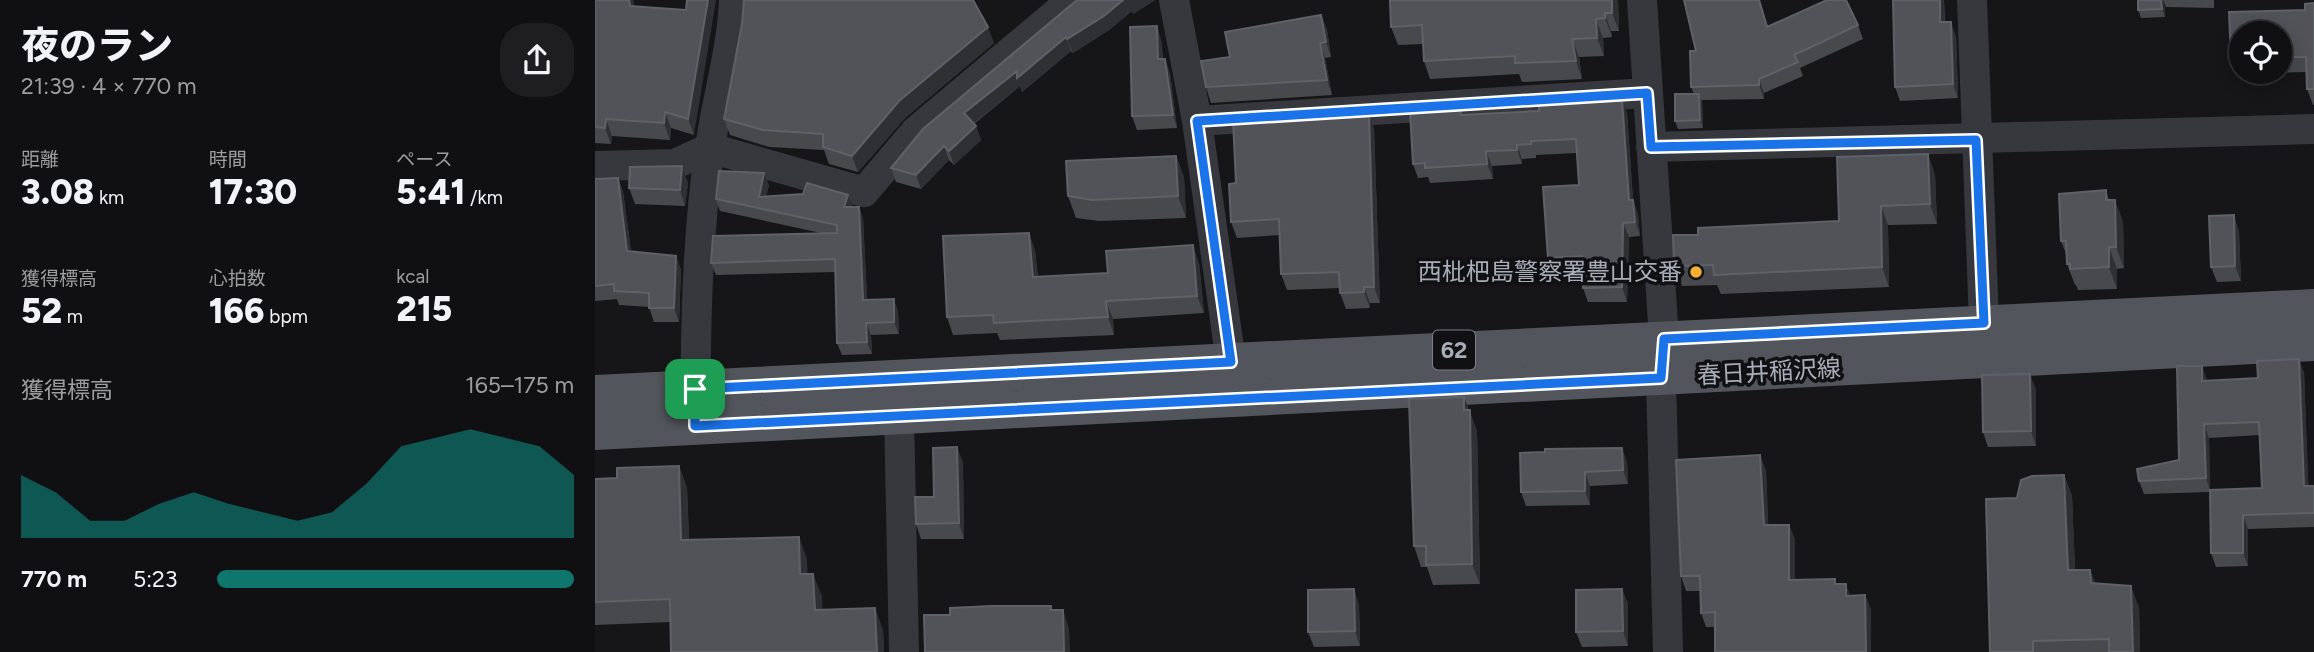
<!DOCTYPE html>
<html lang="ja">
<meta charset="utf-8">
<style>
:root{--surface:#101012;--page:#1e1e20;--text:#f1f3f6;--muted:#9c9d9f;--line:#303032;--accent:#0f766e}
body{margin:0;font-family:Figtree,"Noto Sans JP",sans-serif;background:var(--page);color:var(--text);height:100vh;display:flex;flex-direction:column;font-size:26px;white-space:nowrap}
*{box-sizing:border-box;margin:0}
p{font-size:23px;color:var(--muted)}
.icon{flex:none;width:38px;height:38px;fill:none;stroke:currentColor;stroke-width:2;stroke-linecap:round;stroke-linejoin:round}
.map{position:relative;flex:1;overflow:hidden}
.details{display:flex;flex-direction:column;background:var(--surface);width:595px}
.details>*{flex:none}
.tools{position:absolute;left:1634px;top:21px;display:grid;gap:14px}
.tools a{display:grid;place-items:center;width:63px;height:63px;border-radius:50%;background:var(--surface);box-shadow:0 4px 18px #0003,0 0 0 2px var(--line);font-size:35px}
.pin{position:absolute;display:grid;place-items:center;width:60px;height:60px;color:#fff;margin:-30px;border-radius:14px;box-shadow:0 4px 10px #0006}
.round{display:grid;place-items:center;flex:none;width:74px;height:74px;border-radius:28px;background:var(--page)}
.head{display:flex;align-items:center;justify-content:space-between;height:119px;padding:0 21px}
h1{font-size:38px;font-weight:800;line-height:52px}
.metrics{display:grid;grid-template-columns:repeat(3,1fr);gap:10px;height:119px;padding:7px 21px}
.metrics div{display:grid;align-content:center}
.metrics b{font-size:35px;font-weight:800}
.metrics small{font-size:19px;font-weight:400}
.metrics p{font-size:19px}
.chart{height:196px;padding:14px 21px}
.chart p{display:flex;justify-content:space-between}
.chart svg{width:100%;height:126px;margin-top:7px;fill:var(--accent);opacity:.7}
ul{padding:0 21px;list-style:none;font-size:23px}
li{display:grid;grid-template-columns:112px 84px 1fr;align-items:center;height:52px}
li i{height:18px;border-radius:9px;background:var(--accent)}
main{display:flex;flex:1;min-height:0}
.map>svg:first-child{display:block}
.lines{fill:none;stroke-linecap:round;stroke-linejoin:round}
.street{stroke:#37383d;stroke-width:30}
.primary{stroke:#53555c;stroke-width:38}
.wall{fill:#47494d;fill-rule:evenodd}
.shaded-wall{fill:#2f3033}
.building{fill:#525359;stroke:#5f6168;stroke-width:2}
.route-casing{stroke:#fff;stroke-width:14}
.route{stroke:#1a73e8;stroke-width:9}
.poi-dot{fill:#f2b134;stroke:#111113;stroke-width:2.5}
.labels{text-anchor:middle;stroke-width:7;stroke-linejoin:round;paint-order:stroke}
.shield{fill:#111113;stroke:#7b7e86;stroke-width:2}
.shield-label{font-size:23px;font-weight:bold;fill:#a8adb8}
.poi-label{font-size:24px;fill:#a8adb8;stroke:#111113;text-anchor:end}
.street-label{font-size:24px;fill:#a8adb8;stroke:#111113}
</style>
<main>
<section class="details">
<div class="head"><div><h1>夜のラン</h1><p>21:39 · 4 × 770 m</p></div><a class="round"><svg class="icon" aria-label="share" viewBox="0 0 24 24"><path d="M12 15V3M7 8l5-5 5 5M5 13v7h14v-7"/></svg></a></div>
<div class="metrics">
<div><p>距離</p><b>3.08<small> km</small></b></div>
<div><p>時間</p><b>17:30</b></div>
<div><p>ペース</p><b>5:41<small> /km</small></b></div>
</div>
<div class="metrics">
<div><p>獲得標高</p><b>52<small> m</small></b></div>
<div><p>心拍数</p><b>166<small> bpm</small></b></div>
<div><p>kcal</p><b>215</b></div>
</div>
<div class="chart"><p><span>獲得標高</span>165–175 m</p>
<svg viewBox="0 0 160 44" preserveAspectRatio="none"><path d="M0 44V22L10 28L20 38L30 38L40 32L50 28L60 32L70 35L80 38L90 35L100 25L110 12L120 9L130 6L140 9L150 12L160 22V44z"/></svg>
</div>
<ul>
<li><b>770 m</b>5:23<i style="width:100%"></i></li>
</ul>
</section>
<div class="map">
<svg width="1719" height="652" viewBox="0 0 1719 652">
<rect width="100%" height="100%" fill="#161618"/>
<g class="lines">
<path class="street" d="M579 0 602 121 636 362
M1047 0 1069 339 1066 378 1073 652
M1377 0 1389 323
M602 121 1052 93
M1056 147 1719 129
M0 166 80 164 115 148 269 192 321 131 477 0
M100 410C101 323 102 234 115 148 122 98 137 50 139 0
M304 414 309 652"/>
<path class="primary" d="M0 394 1719 308
M0 431 1719 342"/>
</g>
<path class="wall" d="M0 0H38L39 6 91 10 99 135 76 128 75 140 17 136 16 144 0 143Z
M482 0H560L538 14 537 11 514 30 478 53 476 51 427 92 425 86 379 124 381 126 386 140 359 165 354 160 326 189 301 182 296 168Z
M1023 0 1024 31H1016L1017 37 1008 38 1009 56 984 57 987 79 927 82 924 74 835 79 829 61 828 44 803 45 796 27Z
M1165 0 1173 27 1263 25 1268 39 1205 68 1208 76 1169 93V99L1107 100 1108 128 1083 129 1080 121 1099 94 1096 87 1101 51Z
M1298 0H1349L1350 22 1361 36 1363 98 1305 101 1300 87Z
M1543 0H1619V8L1571 7 1569 2 1570 17 1546 18 1543 10Z
M1719 3V105H1718L1712 89 1711 72 1641 74 1636 59 1634 12 1710 10V4ZM1647 33H1685V72H1647Z
M726 15 732 30 736 57 730 58 737 95 616 103 611 87 635 57Z
M147 24 399 43 310 118 263 172 234 164 229 150 174 147 135 135 129 119Z
M566 39 568 59 575 73 582 128 542 130 537 116Z
M1032 113 1038 200 1043 215 1045 236 1034 237 1032 302H993L988 288V271L958 273 953 258 984 185 982 153 941 155V158L927 159V164L897 166 898 179 835 183 833 177 823 178 818 164 868 115Z
M779 128 785 303H775V308L751 309 745 293V288L692 290 686 274 685 235 642 238 636 222 641 183Z
M581 156 589 177 591 218 504 221 481 218 473 196Z
M1340 174 1342 224 1293 225 1294 287 1126 294 1122 285 1087 286 1079 266 1103 235 1244 221Z
M23 178 28 192 36 251 81 256 86 270 84 322H59L54 307 24 305 22 299 0 301V179Z
M93 182 90 206 40 204 34 188Z
M174 185 171 196 258 207H264L268 219 272 300 303 311 304 334 276 335 277 354 247 355 242 343 240 272 121 275 116 263 226 233 125 211 121 199Z
M1511 190 1514 200 1528 221 1529 268 1522 269V289L1483 290 1481 285H1480L1472 264V256L1466 241Z
M1644 231 1646 281 1622 282 1616 267Z
M440 250 443 277 513 273 604 263 609 313 518 319 519 335 405 340 402 333 358 335 352 317Z
M1709 372 1713 486H1719V527L1653 529V566L1621 567 1616 553 1615 492 1549 494 1544 481 1584 460 1612 379V381L1663 378ZM1664 435 1667 488 1615 490 1614 438Z
M1441 389V446L1393 447 1388 432Z
M869 397 882 431 885 584 838 585 832 567H826L819 546Z
M950 452 1032 462 1033 484 995 486V505L931 506 926 492Z
M368 462 369 539H326L321 524 339 497Z
M84 466 92 488 94 540 212 559V574L227 596V610L288 630 289 652H76L75 622 0 625V479L22 478Z
M1171 470 1173 525H1194L1200 540V580L1242 584 1255 596 1270 595 1276 610V652H1120V627H1111L1106 613 1105 591H1091L1086 576Z
M1469 475 1477 496 1480 570H1495L1500 583 1544 607 1545 652H1395L1422 498Z
M1027 589 1033 604V646L987 647 981 632Z
M764 604 765 646 719 647 713 632Z"/>
<path class="shaded-wall" d="M34 0H38L41 23 35 6Z
M113 0H121L99 135 93 119Z
M528 0H560L538 14 537 11 514 30 478 53 472 39Z
M1017 0H1023L1024 31 1017 13Z
M1345 0H1349L1350 36 1345 22Z
M1566 0H1568L1569 2 1570 17 1567 9Z
M1010 13 1016 31 1017 37 1010 18Z
M726 15 732 30 736 57 731 42Z
M1001 19 1008 38 1009 56 1002 38Z
M1356 22 1361 36 1363 98 1358 84Z
M562 26 566 39 568 73 563 59Z
M393 27 399 43 310 118 263 172 257 156 304 101Z
M471 37 476 51 427 92 425 86 374 127 369 113 422 71Z
M977 39 984 57 987 79 981 61Z
M725 43 730 58 737 95 732 80Z
M570 59 575 73 582 128 578 115Z
M1164 79 1169 93V99L1164 85Z
M1104 94 1107 102 1108 128 1105 120Z
M1027 99 1032 113 1039 211 1038 200 1043 215 1045 236 1034 200Z
M70 112 76 128 75 140 69 123Z
M774 112 779 128 785 303 779 287Z
M11 119 17 136 16 144 10 128Z
M381 126 386 140 359 165 354 151Z
M922 145 927 159V164L922 150Z
M349 146 354 160 326 189 321 175Z
M891 151 897 166 898 179 892 164Z
M1333 154 1340 174 1342 224 1335 204Z
M581 156 589 177 591 218 583 196Z
M87 166 93 182 90 206 85 190Z
M169 173 174 185 168 209 164 197Z
M23 178 28 192 38 265 32 251Z
M253 195 258 207H249Z
M1520 200 1528 221 1529 268 1521 247Z
M1286 206 1293 225 1294 287 1287 267Z
M264 207 268 219 273 312 268 300Z
M1639 215 1644 231 1646 281 1640 266Z
M1028 223 1034 237 1032 302 1027 287Z
M434 233 440 250 444 294 438 277Z
M598 245 604 263 609 313 602 296Z
M1514 247 1522 269V289L1514 267Z
M81 256 86 270 84 322 79 308Z
M769 287 775 303V308L769 292Z
M299 299 303 311 304 334 299 322Z
M511 301 518 319 519 335 513 317Z
M271 323 276 335 277 354 272 342Z
M1704 359 1709 372 1714 499 1709 486Z
M1607 366 1612 379V395L1607 381Z
M1435 374 1441 389V446L1436 431Z
M869 397 882 431 885 584 877 564Z
M1609 424 1614 438 1615 492 1611 478Z
M362 447 368 462 369 539 364 523Z
M1027 448 1032 462 1033 484 1028 470Z
M1165 455 1171 470 1174 540 1169 525Z
M84 466 92 488 95 563 86 540Z
M990 472 995 486V505L990 491Z
M1469 475 1477 496 1481 591 1473 570Z
M1648 515 1653 529V566L1648 553Z
M1194 525 1200 540V595L1194 580Z
M204 537 212 559 213 596 205 574Z
M1495 570 1503 591 1496 583Z
M218 574 227 596 228 633 220 610Z
M1251 584 1256 598 1251 596Z
M1536 586 1544 607 1545 652H1538Z
M759 589 764 604 765 646 760 631Z
M1027 589 1033 604V646L1028 631Z
M1270 595 1276 610V652H1271Z
M280 608 288 630 289 652H282Z
M468 610 474 628 475 652H469Z"/>
<path class="building" d="M0 0H34L35 6 91 10 92 0H113L93 119 70 112 69 123 11 119 10 128 0 127Z
M149 0H378L393 27 304 101 257 156 228 147V134L168 130 129 119 147 24Z
M482 0H528L509 16 472 39 471 37 422 78V71L369 113 381 126 354 151 349 146 321 175 296 168 328 129Z
M795 0H1017V13H1010V18L1001 19 1002 38 977 39 981 61 920 63V56L829 61 827 25 796 27Z
M1089 0H1164L1172 27 1232 0H1251L1263 25 1199 55 1203 62 1164 79V85L1096 87 1095 51H1101Z
M1298 0H1345V22H1356L1358 84 1300 87Z
M1543 0H1566L1567 9 1543 10Z
M1719 3V89H1712L1711 57H1685V33H1647V59H1636L1634 12 1710 10V4Z
M726 15 731 42 725 43 732 80 611 87 606 61 635 57 630 32Z
M562 26 563 59H570L578 115 537 116 535 27Z
M1080 94H1104L1105 120 1080 121Z
M1027 99 1034 200H1038L1040 222 1028 223 1027 287 988 288 987 256 953 258 948 187 984 185 981 139 936 141V144L922 145V150L891 151 892 164 830 168V163L818 164 815 111 865 107 866 115 944 111V103Z
M774 112 779 287H769V292L745 293 744 272 686 274 684 219 636 222 634 184 641 183 638 120Z
M1333 154 1335 204 1286 206 1287 267 1119 275 1118 265 1079 266 1078 235H1103V228L1244 221 1242 157Z
M581 156 583 196 497 200 473 196 471 161Z
M87 166 85 190 34 188 35 167Z
M124 171 169 173 164 197 208 194 212 183 253 195 249 207H264L268 300 299 299V322L271 323 272 342 242 343 240 259 116 263 118 236 242 233V225L121 199Z
M23 178 32 251 81 256 79 308H54V293L19 291V284L0 286V179Z
M1511 190V200H1520L1521 247H1514V267L1475 269V264H1472L1471 241H1466L1464 194Z
M1639 215 1640 266 1616 267 1614 216Z
M434 233 438 277 513 273 511 251 598 245 602 296 511 301 513 317 399 323 398 315 352 317 348 236Z
M1704 359 1709 486H1719V513L1648 515V553H1616L1615 490 1667 488 1664 422 1609 424 1611 478 1544 481 1542 469 1584 460 1582 366H1607V381L1663 378 1662 361Z
M1435 374 1436 431 1388 432 1387 375Z
M869 397V410H875L877 564 831 565V546H819L814 399Z
M362 447 364 523 321 524 320 497H339L338 448Z
M1027 448 1028 470 990 472V491L926 492 925 453 950 452V449Z
M1165 455 1169 525H1194V580L1240 579V584H1251V596L1270 595 1271 652H1120V612L1106 613 1105 576H1086L1081 460Z
M84 466 86 540 204 537 205 574H218L220 610 280 608 282 652H76L75 599 0 602V479L22 478V468Z
M1469 475 1473 570H1495L1496 583 1536 586 1538 652H1514V639L1438 641V652H1395L1391 499 1422 498 1426 480 1437 476Z
M759 589 760 631 713 632V590Z
M1027 589 1028 631 981 632V590Z
M397 606H456V610H468L469 652H330L329 615H355V608Z"/>
<g class="lines">
<g class="route-casing">
<path id="route" d="M1052 93 1056 147 1381 140 1389 323 1069 339 1066 378 100 426V389L636 362 602 121Z"/>
</g>
<use href="#route" class="route"/>
</g>
<circle class="poi-dot" cx="1101" cy="272" r="7"/>
<g class="labels">
<rect class="shield" x="838" y="330.5" width="42" height="39" rx="5"/>
<g class="shield-label">
<text x="859" y="358">62</text>
</g>
<g class="poi-label">
<text x="1087" y="280">西枇杷島警察署豊山交番</text>
</g>
<g class="street-label">
<text transform="translate(1174 372) rotate(-3)" y="8">春日井稲沢線</text>
</g>
</g>
</svg>
<div class="tools">
<a><svg class="icon" aria-label="locate" viewBox="0 0 24 24"><circle cx="12" cy="12" r="6"/><path d="M12 2v4M12 18v4M2 12h4M18 12h4"/></svg></a>
</div>
<div class="pin" style="left:100px;top:389px;background:#1e9e55"><svg class="icon" aria-label="arrive" viewBox="0 0 24 24"><path d="M6 21V4h12l-3 4 3 4H6"/></svg></div>
</div>
</main>
